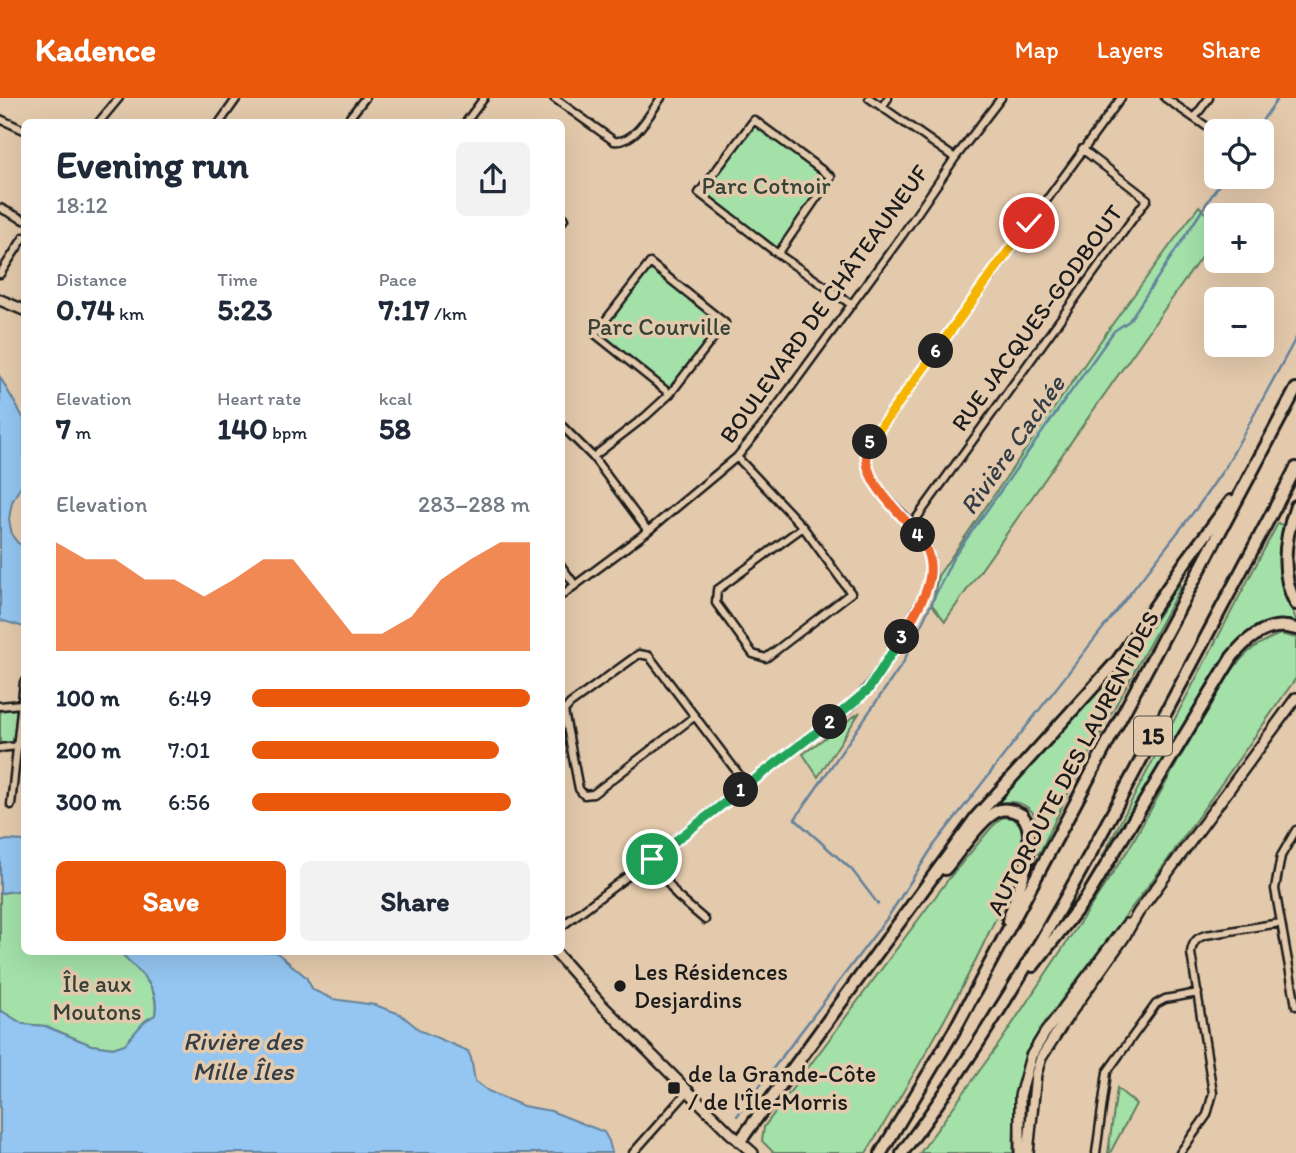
<!DOCTYPE html>
<meta charset="utf-8">
<style>
:root{--surface:#fff;--page:#f2f2f3;--text:#1f2937;--muted:#747a83;--accent:#ea580c}
body{margin:0;font-family:Itim,sans-serif;background:var(--page);color:var(--text);height:100vh;display:flex;flex-direction:column;font-size:26px;white-space:nowrap}
*{box-sizing:border-box;margin:0}
p{font-size:23px;color:var(--muted)}
.icon{flex:none;width:38px;height:38px;fill:none;stroke:currentColor;stroke-width:2;stroke-linecap:round;stroke-linejoin:round}
.map{position:relative;flex:1;overflow:hidden}
.drawer{position:absolute;left:21px;top:21px;width:544px;height:836px;display:flex;flex-direction:column;background:var(--surface);border-radius:10px;box-shadow:0 7px 28px #0002}
.drawer>*{flex:none}
.fabs{position:absolute;left:1204px;top:21px;display:grid;gap:14px}
.fabs a{display:grid;place-items:center;width:70px;height:70px;border-radius:10px;background:var(--surface);box-shadow:0 7px 28px #0002;font-size:35px}
.pin{position:absolute;display:grid;place-items:center;width:60px;height:60px;color:#fff;margin:-30px;border:4px solid #fff;border-radius:50%;box-shadow:0 2px 7px #0007}
.km{position:absolute;width:35px;height:35px;margin:-18px;border-radius:50%;background:#222;color:#fff;font-size:19px;line-height:35px;text-align:center}
.round{display:grid;place-items:center;flex:none;width:74px;height:74px;border-radius:10px;background:var(--page)}
.summary{display:flex;align-items:center;justify-content:space-between;height:119px;padding:0 35px}
h1{font-size:38px;font-weight:800;line-height:52px}
.figures{display:grid;grid-template-columns:repeat(3,1fr);gap:10px;height:119px;padding:7px 35px}
.figures div{display:grid;align-content:center}
.figures b{font-size:30px;font-weight:800}
.figures small{font-size:19px;font-weight:400}
.figures p{font-size:19px}
.chart{height:196px;padding:14px 35px}
.chart p{display:flex;justify-content:space-between}
.chart svg{width:100%;height:126px;margin-top:7px;fill:var(--accent);opacity:.7}
.cta{display:flex;gap:14px;margin-top:auto;padding:14px 35px}
.cta a{flex:1;height:80px;border-radius:10px;background:var(--accent);color:#fff;font-size:28px;font-weight:800;line-height:80px;text-align:center}
.cta a+a{background:var(--page);color:var(--text)}
ul{padding:0 35px;list-style:none;font-size:23px}
li{display:grid;grid-template-columns:112px 84px 1fr;align-items:center;height:52px}
li i{height:18px;border-radius:9px;background:var(--accent)}
header{display:flex;align-items:center;gap:42px;box-sizing:border-box;height:98px;padding:0 35px;background:var(--accent);color:#fff}
header strong{font-size:33px}
nav{display:flex;gap:38px;margin-inline-start:auto;font-size:24px}
.map>svg:first-child{display:block}
.green{fill:#a3e1a8;stroke:#607e62;stroke-width:2}
.water{fill:#94c6f1;stroke:#64829c;stroke-width:2}
.lines{fill:none;stroke-linecap:round;stroke-linejoin:round}
.stream{stroke:#64829c;stroke-width:2.5}
.street-casing{stroke:#1c1c1c;stroke-width:11}
.secondary-casing{stroke:#1c1c1c;stroke-width:14}
.highway-casing{stroke:#1c1c1c;stroke-width:16}
.street{stroke:#e4caac;stroke-width:6}
.secondary{stroke:#e4caac;stroke-width:9}
.highway{stroke:#e4caac;stroke-width:10}
.split-1-casing{stroke:#fff;stroke-width:14}
.split-2-casing{stroke:#fff;stroke-width:14}
.split-3-casing{stroke:#fff;stroke-width:14}
.split-4-casing{stroke:#fff;stroke-width:14}
.split-5-casing{stroke:#fff;stroke-width:14}
.split-6-casing{stroke:#fff;stroke-width:14}
.split-7-casing{stroke:#fff;stroke-width:14}
.split-8-casing{stroke:#fff;stroke-width:14}
.split-1{stroke:#22a559;stroke-width:9}
.split-2{stroke:#22a559;stroke-width:9}
.split-3{stroke:#22a559;stroke-width:9}
.split-4{stroke:#f0652b;stroke-width:9}
.split-5{stroke:#f0652b;stroke-width:9}
.split-6{stroke:#f5b400;stroke-width:9}
.split-7{stroke:#f5b400;stroke-width:9}
.split-8{stroke:#f5b400;stroke-width:9}
.poi-dot{fill:#1c1c1c;stroke:#e4caac;stroke-width:2.5}
.labels{text-anchor:middle;stroke-width:7;stroke-linejoin:round;paint-order:stroke}
.shield{fill:#e4caac;stroke:#585047;stroke-width:2}
.shield-label{font-size:23px;font-weight:bold;fill:#1c1c1c}
.park-label{font-size:24px;fill:#374338;stroke:#e4caac}
.street-label{font-size:24px;fill:#1c1c1c;stroke:#e4caac}
.poi-label{font-size:24px;fill:#1c1c1c;stroke:#e4caac;text-anchor:start}
.water-label{font-size:26px;font-style:italic;fill:#343e47;stroke:#e4caac}
</style>
<header>
<strong>Kadence</strong>
<nav><a>Map</a><a>Layers</a><a>Share</a></nav>
</header>
<div class="map">
<svg width="1296" height="1055" viewBox="0 0 1296 1055">
<rect width="100%" height="100%" fill="#e4caac"/>
<filter id="ink" filterUnits="userSpaceOnUse"><feTurbulence type="fractalNoise" baseFrequency=".0143" numOctaves="2"/><feDisplacementMap in="SourceGraphic" scale="14" xChannelSelector="R" yChannelSelector="G"/><feConvolveMatrix kernelMatrix="1 2 1 2 8 2 1 2 1" color-interpolation-filters="sRGB"/></filter>
<g filter="url(#ink)">
<path class="green" d="M755 23 831 79 778 155 699 96Z
M1199 108 1216 127V138L945 523 932 507 938 478 1111 228Z
M651 166 725 225 670 295 594 237Z
M1278 425 1284 428C1279 452 1278 475 1285 499 1288 508 1296 515 1296 524 1256 513 1233 549 1213 577L1107 761 1102 759Z
M1178 487 1181 488 1072 687 1041 752 1038 756 1036 755C1038 745 1040 736 1038 726 1033 702 1003 697 988 714L1113 577 1150 531Z
M1280 536 1296 540V580L1164 767 1059 905 1024 963 1015 999 1013 1055H920L1001 943 1128 752 1221 587C1241 560 1248 549 1280 536Z
M17 611 14 646 0 647V613Z
M860 614 818 679 803 656Z
M1009 719C1020 722 1025 734 1024 745 1021 774 1004 804 991 830 955 908 911 982 866 1055H774L762 1043 764 1029 950 779 990 731 1001 720Z
M24 792V854H120C138 873 160 888 155 917L145 923 125 946 113 950 91 947 46 928 23 926 0 912V795Z
M1117 990 1136 1006 1110 1055H1108Z"/>
<path class="water" d="M0 279 24 321V382L12 404 9 421 12 437 17 444 24 449V529L0 522Z
M7 742 24 743V792L0 795V744Z
M120 854H276L306 879 313 892 333 901 375 907 400 916 421 933 468 953 471 960 475 983 488 993 523 1008 551 1013 604 1034 609 1043 612 1055H0V912L23 926 45 928 91 947 113 950 125 946 145 923 155 917C161 888 138 873 120 854Z"/>
<g class="lines">
<path class="stream" d="M1255 33 1278 0
M878 806 852 772 795 721 903 565 953 460 1114 233 1129 223 1224 79
M737 1018 888 819 934 747 1199 407 1226 368 1296 240"/>
<g class="street-casing">
<path id="street" d="M554 0 614 43C635 46 650 15 661 0
M869 0 955 60
M1165 0 1216 35
M882 9 888 0
M1194 20 1209 0
M0 21 24 32
M99 24 119 0
M220 24 237 0
M346 24 365 0
M466 24 484 0
M0 110 24 122
M562 117 564 121 562 124
M778 156 831 79 754 22 699 95 778 156 852 207
M0 176 24 139
M562 328 593 359 648 433
M593 359 646 318 670 296 725 225 650 165 595 236 670 296
M737 359 803 429 851 495 766 560 753 556 716 505 717 492 803 429
M911 428 1147 101 1082 51
M562 469 575 487
M562 497 648 433 737 359 767 322 903 136 955 60 1001 0
M0 608 21 606
M695 618 593 696 584 697 579 691 564 613 570 606 639 556 649 558 747 687
M0 650 17 648
M11 707 24 584
M1296 732 1281 758 1275 791 1296 908
M652 761 677 798 705 822
M562 828 850 609C878 581 898 547 916 511 921 502 929 492 931 482 933 473 930 460 927 450 913 413 857 392 868 347L1121 0
M633 1055 688 993
M1096 1055 1107 974 1156 906 1165 901 1198 895
M1180 1055 1207 1017 1213 995 1191 855C1192 845 1197 839 1206 837L1280 825"/>
</g>
<g class="secondary-casing">
<path id="secondary" d="M0 202 24 212
M555 854 600 905 730 1035 753 1055
M1020 1055V998L1031 958 1045 935 1127 826
M1028 1055 1036 976 1041 960 1064 924 1123 841 1138 815 1296 600"/>
</g>
<g class="highway-casing">
<path id="highway" d="M1296 408C1285 439 1279 475 1296 506
M945 771C958 756 982 718 1000 712 1008 710 1015 713 1022 717 1042 740 1016 797 1008 823
M1033 868 1087 799 1232 559C1248 539 1269 522 1296 531
M740 1043 977 718 1118 562 1186 463 1231 403
M881 1055 954 933 1296 291
M902 1055C1004 918 1085 769 1164 618 1208 535 1252 453 1296 370"/>
</g>
<use href="#street" class="street"/>
<use href="#secondary" class="secondary"/>
<use href="#highway" class="highway"/>
</g>
</g>
<g class="lines" filter="url(#ink)">
<g class="split-1-casing">
<path id="split-1" d="M652 761 741 692"/>
</g>
<g class="split-2-casing">
<path id="split-2" d="M741 692 830 624"/>
</g>
<g class="split-3-casing">
<path id="split-3" d="M830 624 868 592 902 539"/>
</g>
<g class="split-4-casing">
<path id="split-4" d="M902 539C920 504 946 475 918 437"/>
</g>
<g class="split-5-casing">
<path id="split-5" d="M870 344C853 377 900 413 918 437"/>
</g>
<g class="split-6-casing">
<path id="split-6" d="M870 344 936 253"/>
</g>
<g class="split-7-casing">
<path id="split-7" d="M936 253 1002 162"/>
</g>
<g class="split-8-casing">
<path id="split-8" d="M1002 162 1029 125"/>
</g>
<use href="#split-1" class="split-1"/>
<use href="#split-2" class="split-2"/>
<use href="#split-3" class="split-3"/>
<use href="#split-4" class="split-4"/>
<use href="#split-5" class="split-5"/>
<use href="#split-6" class="split-6"/>
<use href="#split-7" class="split-7"/>
<use href="#split-8" class="split-8"/>
</g>
<g class="poi-dot">
<circle cx="620" cy="888" r="7"/>
<rect x="667" y="983" width="14" height="14" rx="3.5"/>
</g>
<g class="labels">
<rect class="shield" x="1134" y="618.5" width="38" height="39" rx="5"/>
<g class="shield-label">
<text x="1153" y="646">15</text>
</g>
<g class="park-label">
<text x="766" y="96">Parc Cotnoir</text>
<text x="659" y="237">Parc Courville</text>
<text x="97" y="894">Île aux<tspan x="97" dy="28">Moutons</tspan></text>
</g>
<g class="street-label">
<text transform="translate(824 206) rotate(-54)" y="8">BOULEVARD DE CHÂTEAUNEUF</text>
<text transform="translate(1037 220) rotate(-54)" y="8">RUE JACQUES-GODBOUT</text>
<text transform="translate(1073 665) rotate(-62)" y="8">AUTOROUTE DES LAURENTIDES</text>
</g>
<g class="poi-label">
<text x="634" y="882">Les Résidences<tspan x="634" dy="28">Desjardins</tspan></text>
<text x="688" y="984">de la Grande-Côte<tspan x="688" dy="28">/ de l'Île-Morris</tspan></text>
</g>
<g class="water-label">
<text transform="translate(1012 347) rotate(-55)" y="9">Rivière Cachée</text>
<text x="243" y="952">Rivière des<tspan x="243" dy="30">Mille Îles</tspan></text>
</g>
</g>
</svg>
<div class="fabs">
<a><svg class="icon" aria-label="locate" viewBox="0 0 24 24"><circle cx="12" cy="12" r="6"/><path d="M12 2v4M12 18v4M2 12h4M18 12h4"/></svg></a>
<a>+</a>
<a>−</a>
</div>
<div class="pin" style="left:652px;top:761px;background:#1e9e55"><svg class="icon" aria-label="arrive" viewBox="0 0 24 24"><path d="M6 21V4h12l-3 4 3 4H6"/></svg></div>
<div class="pin" style="left:1029px;top:125px;background:#d93025"><svg class="icon" aria-label="check" viewBox="0 0 24 24"><path d="M5 12l5 5 9-10"/></svg></div>
<b class="km" style="left:741px;top:692px">1</b>
<b class="km" style="left:830px;top:624px">2</b>
<b class="km" style="left:902px;top:539px">3</b>
<b class="km" style="left:918px;top:437px">4</b>
<b class="km" style="left:870px;top:344px">5</b>
<b class="km" style="left:936px;top:253px">6</b>
<section class="drawer">
<div class="summary"><div><h1>Evening run</h1><p>18:12</p></div><a class="round"><svg class="icon" aria-label="share" viewBox="0 0 24 24"><path d="M12 15V3M7 8l5-5 5 5M5 13v7h14v-7"/></svg></a></div>
<div class="figures">
<div><p>Distance</p><b>0.74<small> km</small></b></div>
<div><p>Time</p><b>5:23</b></div>
<div><p>Pace</p><b>7:17<small> /km</small></b></div>
</div>
<div class="figures">
<div><p>Elevation</p><b>7<small> m</small></b></div>
<div><p>Heart rate</p><b>140<small> bpm</small></b></div>
<div><p>kcal</p><b>58</b></div>
</div>
<div class="chart"><p><span>Elevation</span>283–288 m</p>
<svg viewBox="0 0 160 44" preserveAspectRatio="none"><path d="M0 44V6L10 12L20 12L30 19L40 19L50 25L60 19L70 12L80 12L90 25L100 38L110 38L120 32L130 19L140 12L150 6L160 6V44z"/></svg>
</div>
<ul>
<li><b>100 m</b>6:49<i style="width:100%"></i></li>
<li><b>200 m</b>7:01<i style="width:89%"></i></li>
<li><b>300 m</b>6:56<i style="width:93%"></i></li>
</ul>
<div class="cta"><a>Save</a><a>Share</a></div>
</section>
</div>
